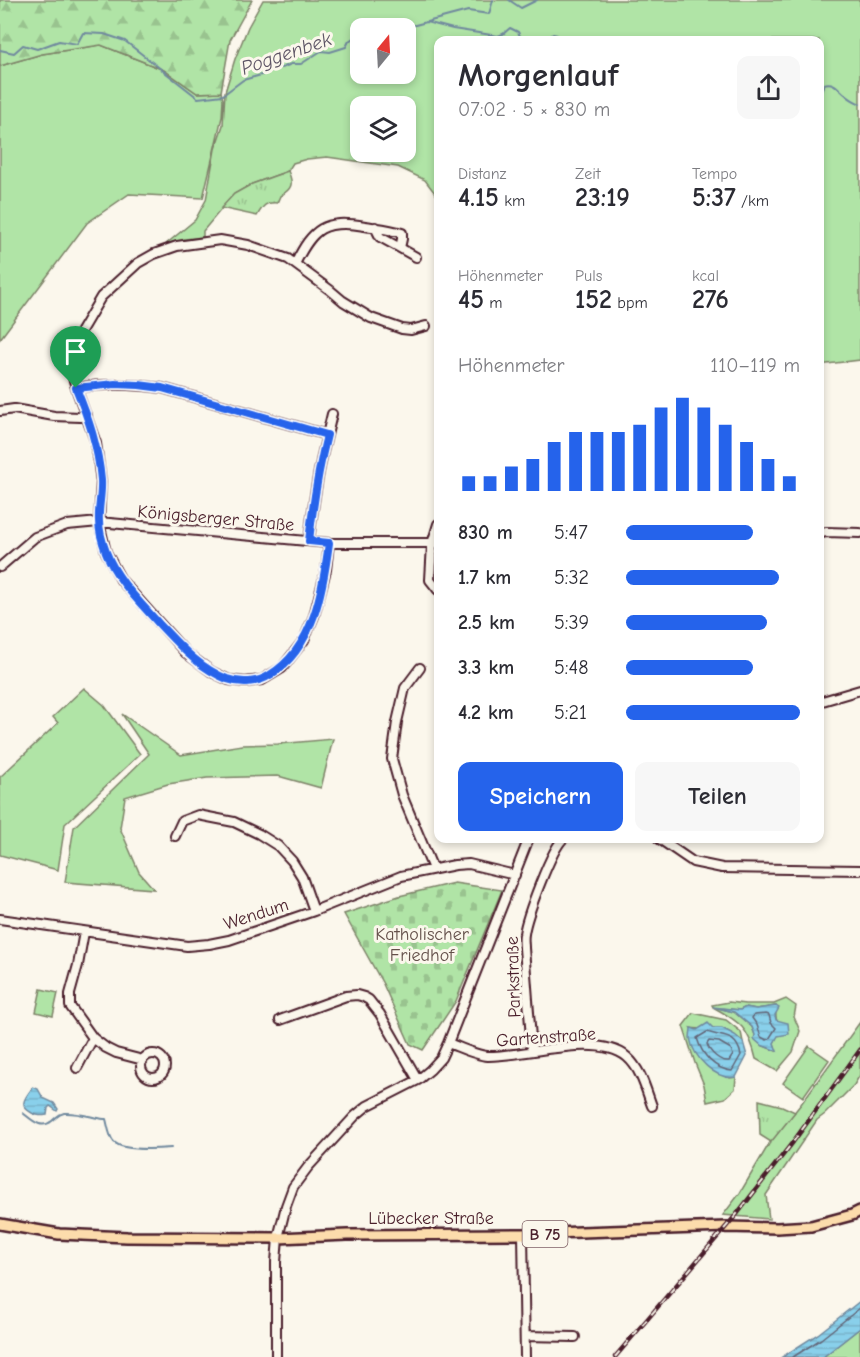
<!DOCTYPE html>
<html lang="de">
<meta charset="utf-8">
<style>
:root{--surface:#fff;--page:#f7f7f7;--text:#2b2b33;--muted:#7c7c81;--accent:#2563eb}
body{margin:0;font-family:"Comic Neue",sans-serif;background:var(--page);color:var(--text);height:100vh;display:flex;flex-direction:column;font-size:22px;white-space:nowrap}
*{box-sizing:border-box;margin:0}
p{font-size:20px;color:var(--muted)}
.icon{flex:none;width:33px;height:33px;fill:none;stroke:currentColor;stroke-width:2;stroke-linecap:round;stroke-linejoin:round}
.map{position:relative;flex:1;overflow:hidden}
.side{position:absolute;left:434px;top:36px;width:390px;height:807px;display:flex;flex-direction:column;background:var(--surface);border-radius:12px;box-shadow:0 3px 9px #0003}
.side>*{flex:none}
.needle{width:39px;rotate:18deg}
.buttons{position:absolute;left:350px;top:18px;display:grid;gap:12px}
.buttons a{display:grid;place-items:center;width:66px;height:66px;border-radius:12px;background:var(--surface);box-shadow:0 3px 9px #0003;font-size:30px}
.pin{position:absolute;display:grid;place-items:center;width:51px;height:51px;color:#fff;margin:-62px -26px;border-radius:50% 50% 50% 0;rotate:-45deg;box-shadow:0 0 6px #0007}
.pin .icon{rotate:45deg}
.round{display:grid;place-items:center;flex:none;width:63px;height:63px;border-radius:12px;background:var(--page)}
.overview{display:flex;align-items:center;justify-content:space-between;height:102px;padding:0 24px}
h1{font-size:33px;font-weight:700;line-height:45px}
.metrics{display:grid;grid-template-columns:repeat(3,1fr);gap:9px;height:102px;padding:6px 24px}
.metrics div{display:grid;align-content:center}
.metrics b{font-size:26px;font-weight:700}
.metrics small{font-size:16px;font-weight:400}
.metrics p{font-size:16px}
.chart{height:168px;padding:12px 24px}
.chart p{display:flex;justify-content:space-between}
.chart svg{width:100%;height:108px;margin-top:6px;stroke:var(--accent);stroke-width:6}
.cta{display:flex;gap:12px;margin-top:auto;padding:12px 24px}
.cta a{flex:1;height:69px;border-radius:12px;background:var(--accent);color:#fff;font-size:24px;font-weight:700;line-height:69px;text-align:center}
.cta a+a{background:var(--page);color:var(--text)}
ul{padding:0 24px;list-style:none;font-size:20px}
li{display:grid;grid-template-columns:96px 72px 1fr;align-items:center;height:45px}
li i{height:15px;border-radius:8px;background:var(--accent)}
.map>svg:first-child{display:block}
.green{fill:#b0e4a6;stroke:#7d8268;stroke-width:1.5;fill-rule:evenodd}
.forest{fill:url(#forest-firs);stroke:#7d8268;stroke-width:1.5}
.cemetery{fill:url(#cemetery-stones);stroke:#7d8268;stroke-width:1.5}
.park{fill:url(#park-tufts);stroke:#7d8268;stroke-width:1.5}
.water{fill:url(#water-rules);stroke:#70899e;stroke-width:1.5}
.lines{fill:none;stroke-linecap:round;stroke-linejoin:round}
.shore{stroke:#636678;stroke-width:1.5}
.stream{stroke:#70899e;stroke-width:2}
.minor-casing{stroke:#4a1f2b;stroke-width:12}
.major-casing{stroke:#4a1f2b;stroke-width:14}
.minor{stroke:#fbf7ec;stroke-width:8}
.major{stroke:#fcdcac;stroke-width:9}
.rail-casing{stroke:#4a1f2b;stroke-width:4.5}
.rail{stroke:#fbf7ec;stroke-width:2;stroke-dasharray:7;stroke-linecap:butt}
.route-casing{stroke:#fff;stroke-width:12}
.route{stroke:#2563eb;stroke-width:8}
.labels{text-anchor:middle;stroke-width:6;stroke-linejoin:round;paint-order:stroke}
.shield{fill:#fbf7ec;stroke:#7f6065;stroke-width:1.5}
.shield-label{font-size:16px;font-weight:bold;fill:#4a1f2b}
.street-label{font-size:18px;fill:#4a1f2b;stroke:#fbf7ec}
.park-label{font-size:18px;fill:#64504a;stroke:#fbf7ec}
.water-label{font-size:20px;font-style:italic;fill:#5d5465;stroke:#fbf7ec}
</style>
<div class="map">
<svg width="860" height="1357" viewBox="0 0 860 1357">
<defs>
<pattern id="forest-firs" width="22" height="20" patternUnits="userSpaceOnUse" patternTransform="scale(1.5)"><rect width="22" height="20" fill="#b0e4a6"/><path d="M5 1l3.5 6h-7zM16 11l3.5 6h-7z" fill="#99c38f"/></pattern>
<pattern id="cemetery-stones" width="16" height="16" patternUnits="userSpaceOnUse" patternTransform="scale(1.5)"><rect width="16" height="16" fill="#b0e4a6"/><path d="M2 7V4a2 2 0 0 1 4 0v3zM10 15v-3a2 2 0 0 1 4 0v3z" fill="#99c38f"/></pattern>
<pattern id="park-tufts" width="24" height="20" patternUnits="userSpaceOnUse" patternTransform="scale(1.5)"><rect width="24" height="20" fill="#b0e4a6"/><path d="M3 7l-1-3M5 7V3M7 7l1-3M15 17l-1-3M17 17v-4M19 17l1-3" fill="none" stroke="#99c38f"/></pattern>
<pattern id="water-rules" width="6" height="5" patternUnits="userSpaceOnUse" patternTransform="scale(1.5)"><rect width="6" height="5" fill="#89d0eb"/><path d="M0 2.5h6" fill="none" stroke="#78b2ca"/></pattern>
</defs>
<rect width="100%" height="100%" fill="#fbf7ec"/>
<filter id="ink" filterUnits="userSpaceOnUse"><feTurbulence type="fractalNoise" baseFrequency=".0167" numOctaves="2"/><feDisplacementMap in="SourceGraphic" scale="12" xChannelSelector="R" yChannelSelector="G"/><feConvolveMatrix kernelMatrix="1 2 1 2 8 2 1 2 1" color-interpolation-filters="sRGB"/></filter>
<g filter="url(#ink)">
<path class="green" d="M263 0H860V360L819 365V40H438V197L425 180 398 167 327 157 307 159 293 163 288 171 252 184 234 194 203 231V237L185 239 166 244 195 220 206 200 215 149 223 125 225 92 235 59 248 27ZM360 28H405V74H360ZM360 106H405V152H360Z
M101 45 164 70 197 93 221 92 223 99 222 117 203 198 129 194 87 223 0 339V66L42 54Z
M84 688 104 705 140 754 65 824 58 870 0 855V777L58 723 53 717Z
M122 714 181 755 242 745 278 744 333 739 321 788 278 776 207 778 168 784 125 797 120 828 139 872 154 889 65 882 74 827 149 754Z
M41 989 58 993 53 1016 36 1012Z
M786 999 796 1006 794 1017 800 1031 793 1052 777 1071 756 1059C749 1028 740 1022 713 1007L712 1005 729 1002 745 1004H774ZM776 1006C774 1019 781 1031 774 1043L776 1051 761 1045 755 1035 752 1027 734 1012 718 1008 740 1010 746 1007 756 1009Z
M693 1013 726 1020 741 1032 743 1042C734 1034 724 1027 711 1028 704 1028 699 1030 691 1028L730 1078 736 1077 735 1089 725 1098 707 1102 704 1085 695 1063 683 1026Z
M860 1022V1075L854 1085 825 1114 817 1120 766 1195 769 1219 723 1215 740 1193 769 1144 801 1104Z
M809 1046 829 1060 803 1097 783 1083Z
M860 1328V1357H823Z"/>
<path class="forest" d="M0 0H252L230 40 221 92 197 93 164 70 101 45 42 54 0 66Z"/>
<path class="cemetery" d="M454 883 502 890 456 1001 423 1050 410 1044 383 984 344 914 399 896Z"/>
<path class="park" d="M288 171C294 184 292 189 280 196L277 203C265 202 263 206 257 216L221 208 234 194 252 184Z
M759 1100 782 1106 795 1112 771 1142 760 1135Z"/>
<path class="water" d="M776 1006 779 1008 775 1015 776 1020 788 1023 789 1034 778 1036 774 1043 777 1051 761 1045 754 1039 755 1035 752 1027 734 1012 713 1007 740 1010 746 1007 756 1009Z
M708 1023 713 1028H722L735 1035 743 1042 747 1056 736 1077C716 1081 693 1057 690 1038 690 1036 691 1030 691 1028L697 1030Z
M33 1087 38 1089 43 1098 54 1103 58 1109 57 1111 50 1106 48 1108 47 1115C41 1116 38 1116 32 1113 17 1105 26 1097 33 1087Z
M860 1301V1328L823 1357H782L818 1334Z"/>
<g class="lines">
<path class="shore" d="M766 1014 769 1015 771 1023 776 1028 769 1039 767 1040 761 1037 757 1025 752 1018 754 1015Z
M707 1032C723 1038 736 1033 741 1055L732 1071C714 1069 702 1055 697 1038Z
M709 1041 719 1042 731 1049 733 1055 729 1061C720 1062 710 1053 707 1044Z
M793 1357 821 1339 860 1308"/>
<path class="stream" d="M509 0 521 8 537 0
M426 22 453 29 498 36 503 34 510 28 518 32 520 36 525 40
M389 28 392 27 399 28
M404 28 468 11 489 14 493 0
M547 40 553 34 557 35 559 38 570 37 572 40
M0 50 14 53 23 45 37 49 59 41 77 44 83 33 104 34 125 41 198 98 223 95 243 80 265 74 276 67 282 68 291 64H301L321 51 330 52 346 47 349 41 356 36 360 38
M819 95 824 84C835 81 838 89 846 95 850 99 855 101 860 104
M23 1113C32 1120 41 1130 52 1121 57 1117 58 1114 64 1113 77 1112 91 1117 104 1119H106C108 1126 109 1137 114 1142 123 1151 158 1149 171 1148"/>
<g class="minor-casing">
<path id="minor" d="M400 248 416 257
M295 264C313 228 324 219 365 226 377 228 389 229 402 233V239L400 248 380 237 375 227
M76 388C105 383 134 384 162 388L327 435C318 470 313 505 309 541
M0 411 14 409 54 416 80 417 87 416
M327 435 332 414
M438 524 432 544 430 580 438 590
M819 534 826 532 860 533
M329 543 326 570 314 616 304 640 282 668 262 680 245 682 229 680 212 672 186 653 121 580 106 552 99 522 101 482 96 443 76 388 70 366 81 331 101 297 138 263 154 254 177 246 220 240 248 245 288 259 330 290 343 301 371 318 402 329 411 330 426 326
M0 567 35 537 67 525 99 522 329 543H438
M420 668 405 688 397 722 392 759 402 795 433 869
M819 702 860 690
M175 836 182 821 198 815 234 822 259 834 278 846 292 861 302 877 314 911
M658 838 693 862 722 868 860 870
M0 919 187 946 209 944 229 940 314 911 401 876 455 865 469 864 515 875
M84 932 78 965 70 994V1006L93 1038 106 1048 116 1053 143 1060
M280 1020 346 996 357 995 364 997 369 1000 380 1014 418 1080
M448 1043C459 1047 476 1055 487 1056 525 1057 597 1032 627 1057 641 1069 646 1090 652 1106
M532 1051 524 948C524 943 523 939 524 934 526 918 552 847 564 838
M141 1066a12 12 0 1 1 24 0a12 12 0 1 1-24 0Z
M77 1068 93 1038
M523 1234 525 1357
M525 1336 575 1337
M276 1357V1262L278 1238 286 1206 293 1187 308 1167 355 1116 367 1106 418 1080 430 1070 441 1058 448 1043 529 838"/>
</g>
<g class="major-casing">
<path id="major" d="M0 1224 59 1234 127 1237 278 1238 347 1235 523 1234 726 1227 777 1228 811 1226 852 1215 860 1211"/>
</g>
<use href="#minor" class="minor"/>
<use href="#major" class="major"/>
<g class="rail-casing">
<path id="rail" d="M615 1357 737 1214 793 1142 860 1050"/>
</g>
<use href="#rail" class="rail"/>
</g>
</g>
<g class="lines" filter="url(#ink)">
<g class="route-casing">
<path id="route" d="M115 384 139 385 162 388 327 435C318 470 313 505 309 541L329 543C323 589 314 648 270 675 258 683 241 684 227 679 199 668 180 646 160 625 140 602 117 581 106 552 103 544 99 531 99 521 98 508 102 494 101 480 98 446 89 420 76 388Z"/>
</g>
<use href="#route" class="route"/>
</g>
<g class="labels">
<rect class="shield" x="522.5" y="1221" width="45" height="26" rx="4.5"/>
<g class="shield-label">
<text x="545" y="1240">B 75</text>
</g>
<g class="street-label">
<text transform="translate(216 518) rotate(5)" y="6">Königsberger Straße</text>
<text transform="translate(256 914) rotate(-18)" y="6">Wendum</text>
<text transform="translate(513 977) rotate(-92)" y="6">Parkstraße</text>
<text transform="translate(546 1037) rotate(-4)" y="6">Gartenstraße</text>
<text x="431" y="1224">Lübecker Straße</text>
</g>
<g class="park-label">
<text x="422" y="940">Katholischer<tspan x="422" dy="21">Friedhof</tspan></text>
</g>
<g class="water-label">
<text transform="translate(286 53) rotate(-19)" y="7">Poggenbek</text>
</g>
</g>
</svg>
<div class="buttons">
<a><svg class="needle" viewBox="-14 -14 28 28"><path d="M0-13l5 13h-10z" fill="#e53935"/><path d="M0 13l5-13h-10z" fill="#7c7c81"/></svg></a>
<a><svg class="icon" aria-label="layers" viewBox="0 0 24 24"><path d="M12 4l9 5-9 5-9-5zM3 14l9 5 9-5"/></svg></a>
</div>
<div class="pin" style="left:76px;top:388px;background:#1e9e55"><svg class="icon" aria-label="arrive" viewBox="0 0 24 24"><path d="M6 21V4h12l-3 4 3 4H6"/></svg></div>
<section class="side">
<div class="overview"><div><h1>Morgenlauf</h1><p>07:02 · 5 × 830 m</p></div><a class="round"><svg class="icon" aria-label="share" viewBox="0 0 24 24"><path d="M12 15V3M7 8l5-5 5 5M5 13v7h14v-7"/></svg></a></div>
<div class="metrics">
<div><p>Distanz</p><b>4.15<small> km</small></b></div>
<div><p>Zeit</p><b>23:19</b></div>
<div><p>Tempo</p><b>5:37<small> /km</small></b></div>
</div>
<div class="metrics">
<div><p>Höhenmeter</p><b>45<small> m</small></b></div>
<div><p>Puls</p><b>152<small> bpm</small></b></div>
<div><p>kcal</p><b>276</b></div>
</div>
<div class="chart"><p><span>Höhenmeter</span>110–119 m</p>
<svg viewBox="0 0 160 44" preserveAspectRatio="none"><path d="M5 44V38M15 44V38M25 44V34M35 44V31M45 44V24M55 44V20M65 44V20M75 44V20M85 44V17M95 44V10M105 44V6M115 44V10M125 44V17M135 44V24M145 44V31M155 44V38"/></svg>
</div>
<ul>
<li><b>830 m</b>5:47<i style="width:73%"></i></li>
<li><b>1.7 km</b>5:32<i style="width:88%"></i></li>
<li><b>2.5 km</b>5:39<i style="width:81%"></i></li>
<li><b>3.3 km</b>5:48<i style="width:73%"></i></li>
<li><b>4.2 km</b>5:21<i style="width:100%"></i></li>
</ul>
<div class="cta"><a>Speichern</a><a>Teilen</a></div>
</section>
</div>
